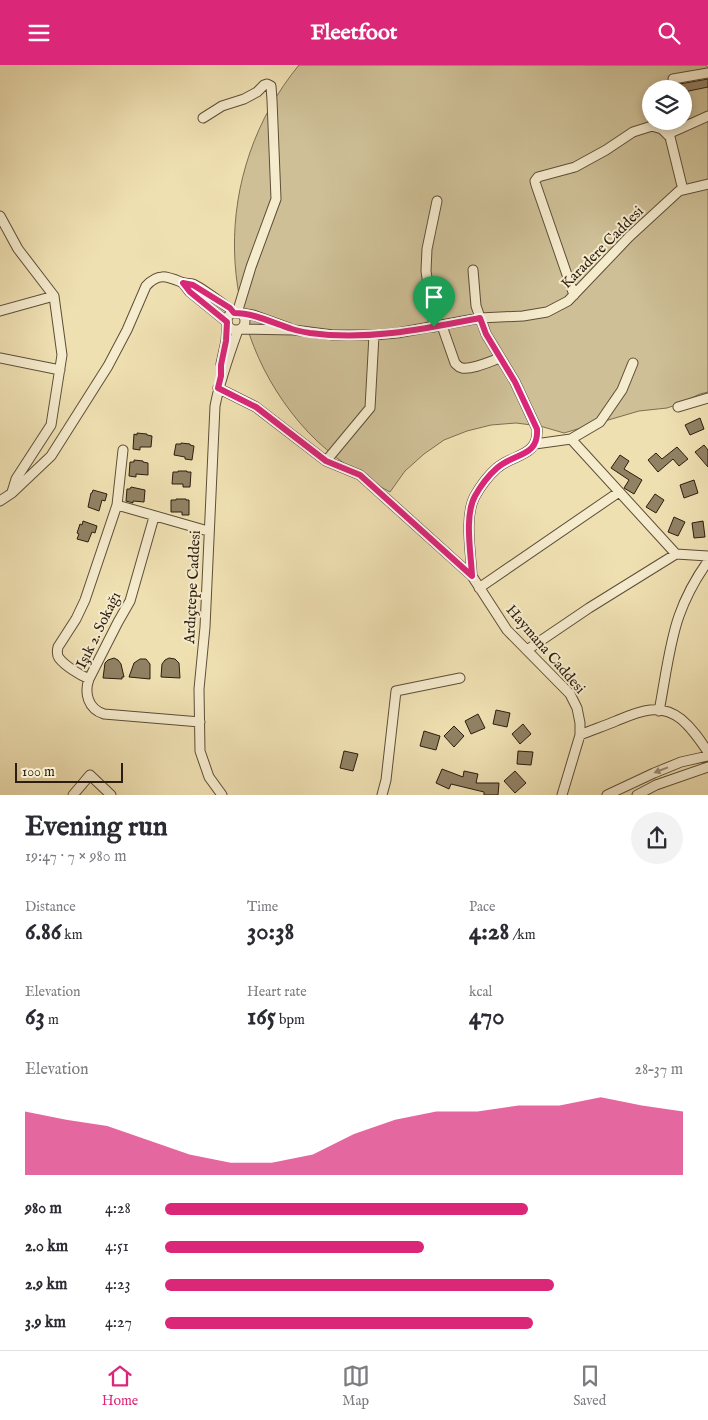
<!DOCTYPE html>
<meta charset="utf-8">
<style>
:root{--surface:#fff;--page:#f2f2f3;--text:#2b2b33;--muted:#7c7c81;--line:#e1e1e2;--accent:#db2777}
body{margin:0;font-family:"IM FELL English",serif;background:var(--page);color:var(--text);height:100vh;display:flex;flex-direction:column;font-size:19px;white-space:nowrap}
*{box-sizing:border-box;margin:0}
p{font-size:16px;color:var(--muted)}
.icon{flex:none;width:28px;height:28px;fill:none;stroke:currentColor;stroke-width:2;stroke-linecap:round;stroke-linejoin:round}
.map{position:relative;height:730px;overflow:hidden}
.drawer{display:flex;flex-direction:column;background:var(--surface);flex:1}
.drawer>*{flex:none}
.buttons{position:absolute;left:642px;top:15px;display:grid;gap:10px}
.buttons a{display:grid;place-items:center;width:50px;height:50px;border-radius:50%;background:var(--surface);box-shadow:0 2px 8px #0003;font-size:25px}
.scale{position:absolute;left:15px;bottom:12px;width:108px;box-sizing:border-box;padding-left:5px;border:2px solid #2c1d0f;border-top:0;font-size:14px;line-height:18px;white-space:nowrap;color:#2c1d0f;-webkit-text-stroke:4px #f5ebcd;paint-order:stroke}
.pin{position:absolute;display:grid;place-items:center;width:42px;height:42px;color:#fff;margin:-51px -21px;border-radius:50% 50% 50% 0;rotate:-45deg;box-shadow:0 0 5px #0007}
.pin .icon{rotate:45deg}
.round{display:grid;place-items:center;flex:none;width:52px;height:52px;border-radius:26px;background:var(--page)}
.overview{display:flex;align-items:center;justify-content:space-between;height:85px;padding:0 25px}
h1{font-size:28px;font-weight:700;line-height:38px}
.stats{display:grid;grid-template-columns:repeat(3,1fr);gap:8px;height:85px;padding:5px 25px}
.stats div{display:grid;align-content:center}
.stats b{font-size:25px;font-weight:700}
.stats small{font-size:14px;font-weight:400}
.stats p{font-size:14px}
.chart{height:140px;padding:10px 25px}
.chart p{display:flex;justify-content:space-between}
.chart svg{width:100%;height:90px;margin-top:5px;fill:var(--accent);opacity:.7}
ul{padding:0 25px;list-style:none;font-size:16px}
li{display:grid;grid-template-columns:80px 60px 1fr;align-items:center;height:38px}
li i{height:12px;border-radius:6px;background:var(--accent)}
header{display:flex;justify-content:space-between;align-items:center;height:65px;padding:0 25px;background:var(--accent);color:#fff;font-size:22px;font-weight:700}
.menu{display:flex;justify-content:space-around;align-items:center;height:70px;border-top:1px solid var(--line);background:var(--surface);font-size:14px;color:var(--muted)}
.menu a{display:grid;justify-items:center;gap:2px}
.menu .selected{color:var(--accent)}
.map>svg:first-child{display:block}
.green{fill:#cebf96;stroke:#7d6e52;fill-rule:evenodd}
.building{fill:#918264;stroke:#2c1d0f}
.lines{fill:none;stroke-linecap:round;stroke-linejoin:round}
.minor-casing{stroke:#5d4e38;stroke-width:11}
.minor{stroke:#f5ebcd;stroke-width:9}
.oneway{fill:#9b8e78}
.route-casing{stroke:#fff;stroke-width:10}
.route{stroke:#db2777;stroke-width:6}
.labels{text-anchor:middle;stroke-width:4;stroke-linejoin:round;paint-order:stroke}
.street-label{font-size:15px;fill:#2c1d0f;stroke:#f5ebcd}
</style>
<header><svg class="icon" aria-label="menu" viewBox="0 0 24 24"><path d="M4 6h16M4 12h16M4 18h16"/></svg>Fleetfoot<svg class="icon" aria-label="search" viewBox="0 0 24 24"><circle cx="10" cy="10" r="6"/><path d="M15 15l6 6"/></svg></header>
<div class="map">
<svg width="708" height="730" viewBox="0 0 708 730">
<rect width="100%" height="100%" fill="#efe0b2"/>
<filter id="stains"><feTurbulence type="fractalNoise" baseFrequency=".004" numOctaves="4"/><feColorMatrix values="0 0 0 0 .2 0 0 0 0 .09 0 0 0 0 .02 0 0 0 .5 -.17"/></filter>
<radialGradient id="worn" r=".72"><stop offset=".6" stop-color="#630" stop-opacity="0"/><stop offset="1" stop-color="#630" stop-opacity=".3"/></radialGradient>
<path class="green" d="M299 0H706L708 3V327L700 329 676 340 667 343 639 346 564 368 540 361 516 358 491 360 467 366 444 375 424 389 405 406 390 427C360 411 332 392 308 367 212 264 211 107 299 0ZM651 24H684V56H651Z"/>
<path class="building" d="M708 14V22L684 27V24H669L668 18 674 20Z
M700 353 704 364 690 370 685 360Z
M137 368 147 369V370L152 371 151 382H140V385L133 384 134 369 137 370Z
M181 378 190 379V380L194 381 192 395 185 394V392L174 390 176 379H181Z
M704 380 708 385V402L695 387Z
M677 382 688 394 679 401 673 394 658 407 648 395 656 388 662 394Z
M620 390 629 396 624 404 642 415 634 429 624 423 629 415 611 403Z
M134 395 143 396V397L148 398V410L136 409V412L129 411 130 397H134Z
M178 406H187V407H191L190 422H183V419H172L173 407H178Z
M694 415 698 428 684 433 680 420Z
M131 422 145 425 144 437 133 436V438L126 436 127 424H130Z
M93 425 107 429 105 436 102 435 99 446 88 442 91 428H92Z
M655 429 664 435 656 448 646 442Z
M176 434H186V435H189V450H182V447H171V435H176Z
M674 452 685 457 678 471 668 467Z
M83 456 97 461 95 468 92 467 88 477 77 474 79 469 77 468 80 459 82 460Z
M703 456 705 472 694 473 692 458Z
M114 593 118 595 121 599 124 612H122V614L103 613 105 598 108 595Z
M169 593 175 594 179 598 180 613 161 612 162 599 165 595Z
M140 594H146L150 599V614L129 612 134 598Z
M496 645 510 648 507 662 493 659Z
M478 649 485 663 471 669 465 656Z
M523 659 531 669 520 679 512 669Z
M454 661 464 671 454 682 444 671Z
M424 666 440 671 436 685 420 681Z
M344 686 358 689 353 706 340 703Z
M518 686 533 687 531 700 517 699Z
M442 704 463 712 464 706 478 709 476 718H499L498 730H484V727L451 719 449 724 436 718Z
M515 706 526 718 515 728 504 716Z"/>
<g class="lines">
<g class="minor-casing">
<path id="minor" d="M673 14 708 8
M203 53 222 41 244 34 257 27 264 20 267 19 271 21 272 35 276 134 251 202 237 248
M668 69 708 51
M0 151 18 184 54 231 62 290 51 360 16 414 12 427
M183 218 190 227 227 257
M574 230 536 120 535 116 538 112 575 102 606 85 633 67 652 61 662 64 670 72 683 125
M0 246 54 231
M227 256a9 9 0 1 1 18 0a9 9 0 1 1-18 0Z
M240 248 253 250 289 263
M442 261 455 298C458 301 458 302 462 303 472 305 491 296 500 293
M434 262 426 206 427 184 437 136
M241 264 294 265 333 270H374L397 268 480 253 523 251 547 247 568 236 629 172 679 126 708 119
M0 293 60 305
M221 299 226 276 227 260
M218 323 256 342 326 396 360 410 472 511 507 565 570 629 577 643 580 658V670L562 730
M678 342 708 333
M571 374 600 357 622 325 633 298
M535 379 571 374 676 489
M123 385 117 440 208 466
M326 396 370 343 374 270
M0 436 12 428 51 391 108 301 127 265 146 221C158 208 166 211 181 217 185 219 189 218 193 219 202 223 220 237 229 243L233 248
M154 452 130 536 118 557 89 614C84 628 88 644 104 649L200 657
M472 511C471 488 464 451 475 431 480 422 489 410 497 403 513 389 539 392 537 364L515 317 486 269 476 241 473 205
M479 523 619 427
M527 585 589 543 676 489 708 491
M89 614C80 610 65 601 59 593 57 590 57 586 58 582L76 554 85 535 117 440
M659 646C665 616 669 579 679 551 686 531 696 513 708 496
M580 670C592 665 604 661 616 656 638 647 659 637 681 654 692 663 700 675 708 687
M73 730 90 710 111 730
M222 730 209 712 200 686 199 624 205 562 215 341C220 315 229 290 238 265
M382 730 386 715 396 626 460 613
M607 730 654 708 681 697 708 691
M637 730 656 720 708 702"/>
</g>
<use href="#minor" class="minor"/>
</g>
<defs><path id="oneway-solid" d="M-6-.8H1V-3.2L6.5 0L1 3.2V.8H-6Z" transform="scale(1.25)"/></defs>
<use class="oneway" href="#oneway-solid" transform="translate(661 705) rotate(159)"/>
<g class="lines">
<g class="route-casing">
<path id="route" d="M183 218 193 220 230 243 234 248C254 248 273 258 292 264 298 266 304 267 310 268 368 276 424 264 480 253L486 269 515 317 537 364C539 392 514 388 497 403 489 410 480 422 475 431 464 451 471 488 472 511L360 410 326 396 256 342 218 323 221 311V300L226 276 227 257 190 227Z"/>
</g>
<use href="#route" class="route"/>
</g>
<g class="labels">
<g class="street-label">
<text transform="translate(602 182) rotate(-45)" y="5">Karadere Caddesi</text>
<text transform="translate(192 522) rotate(-87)" y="5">Ardıçtepe Caddesi</text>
<text transform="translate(98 565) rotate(-64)" y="5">Işık 2. Sokağı</text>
<text transform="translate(546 584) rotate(49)" y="5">Haymana Caddesi</text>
</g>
</g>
<rect width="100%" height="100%" filter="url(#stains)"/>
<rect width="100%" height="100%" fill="url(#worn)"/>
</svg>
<div class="buttons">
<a><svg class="icon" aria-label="layers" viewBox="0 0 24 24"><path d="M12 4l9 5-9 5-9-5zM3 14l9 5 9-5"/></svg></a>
</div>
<div class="scale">100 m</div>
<div class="pin" style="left:434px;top:262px;background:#1e9e55"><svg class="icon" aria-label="arrive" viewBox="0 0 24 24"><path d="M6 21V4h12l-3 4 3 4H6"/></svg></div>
</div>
<section class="drawer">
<div class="overview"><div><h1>Evening run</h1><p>19:47 · 7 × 980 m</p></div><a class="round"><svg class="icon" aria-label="share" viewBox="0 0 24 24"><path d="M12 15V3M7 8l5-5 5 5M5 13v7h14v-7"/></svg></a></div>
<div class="stats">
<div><p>Distance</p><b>6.86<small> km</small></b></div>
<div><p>Time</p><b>30:38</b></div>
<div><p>Pace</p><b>4:28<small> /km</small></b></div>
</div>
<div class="stats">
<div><p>Elevation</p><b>63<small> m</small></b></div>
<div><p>Heart rate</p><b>165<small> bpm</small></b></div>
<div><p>kcal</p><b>470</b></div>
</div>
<div class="chart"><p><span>Elevation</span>28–37 m</p>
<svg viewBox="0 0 160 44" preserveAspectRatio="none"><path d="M0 44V13L10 17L20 20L30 27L40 34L50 38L60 38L70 34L80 24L90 17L100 13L110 13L120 10L130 10L140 6L150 10L160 13V44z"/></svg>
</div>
<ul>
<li><b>980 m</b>4:28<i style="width:70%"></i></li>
<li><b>2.0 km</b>4:51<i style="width:50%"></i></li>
<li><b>2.9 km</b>4:23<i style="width:75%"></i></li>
<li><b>3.9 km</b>4:27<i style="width:71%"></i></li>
</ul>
</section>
<nav class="menu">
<a class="selected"><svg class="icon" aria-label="home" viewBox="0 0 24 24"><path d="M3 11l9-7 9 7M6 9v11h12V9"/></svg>Home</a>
<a><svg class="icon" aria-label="map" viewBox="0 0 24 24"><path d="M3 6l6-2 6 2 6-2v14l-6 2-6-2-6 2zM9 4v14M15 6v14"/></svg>Map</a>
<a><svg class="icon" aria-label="saved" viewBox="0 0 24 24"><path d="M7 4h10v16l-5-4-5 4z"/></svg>Saved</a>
</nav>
